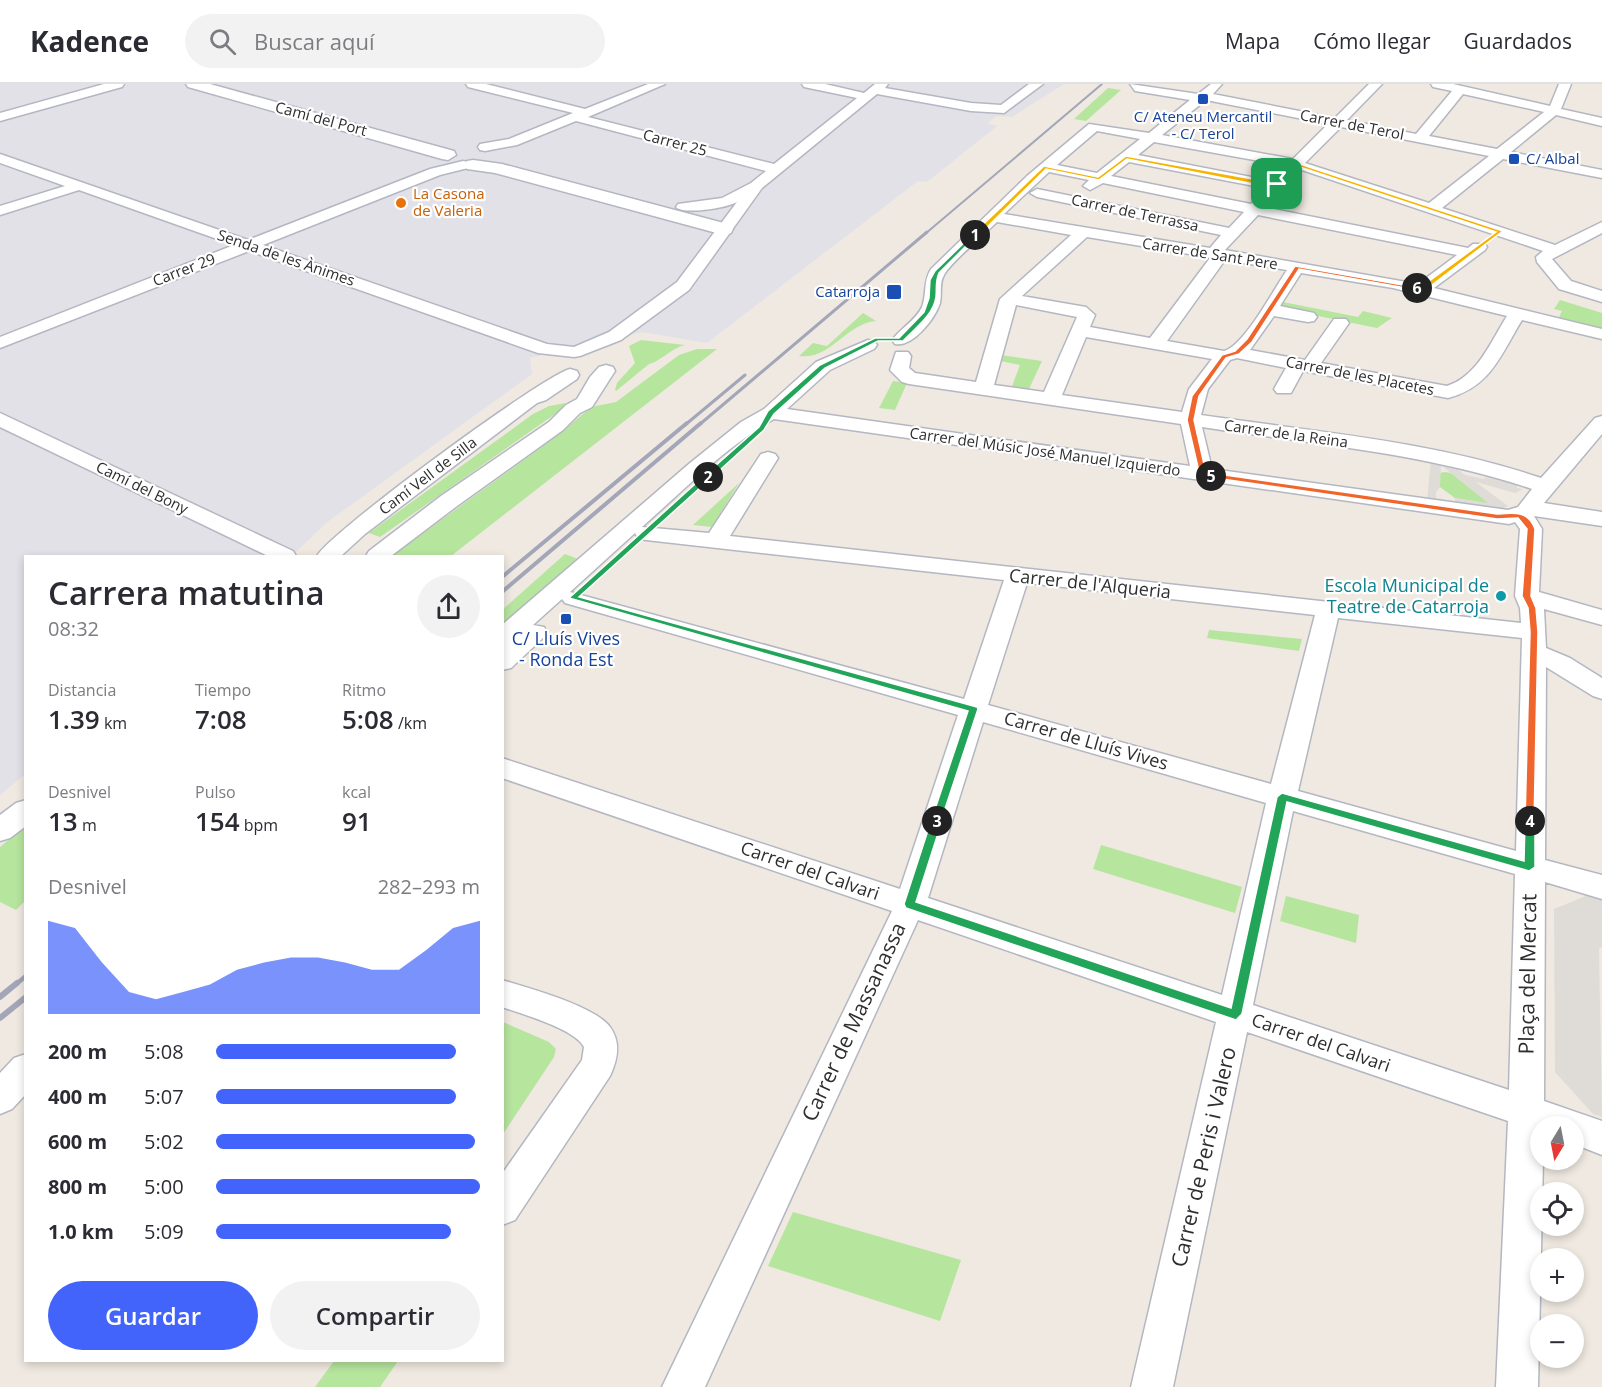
<!DOCTYPE html>
<html lang="es">
<meta charset="utf-8">
<style>
:root{--surface:#fff;--page:#f2f2f3;--text:#2b2b33;--muted:#7c7c81;--line:#e1e1e2;--accent:#4264fb}
body{margin:0;font-family:"Open Sans",sans-serif;background:var(--page);color:var(--text);height:100vh;display:flex;flex-direction:column;font-size:22px;white-space:nowrap}
*{box-sizing:border-box;margin:0}
p{font-size:20px;color:var(--muted)}
.icon{flex:none;width:33px;height:33px;fill:none;stroke:currentColor;stroke-width:2;stroke-linecap:round;stroke-linejoin:round}
.map{position:relative;flex:1;overflow:hidden}
.sheet{position:absolute;left:24px;top:471px;width:480px;height:807px;display:flex;flex-direction:column;background:var(--surface);border-radius:0px;box-shadow:0 3px 9px #0003}
.sheet>*{flex:none}
.needle{width:39px;rotate:190deg}
.buttons{position:absolute;left:1530px;top:1032px;display:grid;gap:12px}
.buttons a{display:grid;place-items:center;width:54px;height:54px;border-radius:50%;background:var(--surface);box-shadow:0 3px 9px #0003;font-size:30px}
.pin{position:absolute;display:grid;place-items:center;width:51px;height:51px;color:#fff;margin:-26px;border-radius:12px;box-shadow:0 3px 9px #0006}
.km{position:absolute;width:30px;height:30px;margin:-15px;border-radius:50%;background:#222;color:#fff;font-size:16px;line-height:30px;text-align:center}
.round{display:grid;place-items:center;flex:none;width:63px;height:63px;border-radius:32px;background:var(--page)}
.summary{display:flex;align-items:center;justify-content:space-between;height:102px;padding:0 24px}
h1{font-size:33px;font-weight:600;line-height:45px}
.figures{display:grid;grid-template-columns:repeat(3,1fr);gap:9px;height:102px;padding:6px 24px}
.figures div{display:grid;align-content:center}
.figures b{font-size:26px;font-weight:600}
.figures small{font-size:16px;font-weight:400}
.figures p{font-size:16px}
.chart{height:168px;padding:12px 24px}
.chart p{display:flex;justify-content:space-between}
.chart svg{width:100%;height:108px;margin-top:6px;fill:var(--accent);opacity:.7}
.button{display:flex;gap:12px;margin-top:auto;padding:12px 24px}
.button a{flex:1;height:69px;border-radius:36px;background:var(--accent);color:#fff;font-size:24px;font-weight:600;line-height:69px;text-align:center}
.button a+a{background:var(--page);color:var(--text)}
ul{padding:0 24px;list-style:none;font-size:20px}
li{display:grid;grid-template-columns:96px 72px 1fr;align-items:center;height:45px}
li i{height:15px;border-radius:8px;background:var(--accent)}
header{display:flex;align-items:center;gap:36px;box-sizing:border-box;height:84px;padding:0 30px;background:var(--surface);border-bottom:2px solid var(--line)}
header strong{font-size:28px}
nav{display:flex;gap:33px;margin-inline-start:auto;font-size:21px}
.search{width:420px;height:54px;background:var(--page);display:flex;align-items:center;gap:15px;box-sizing:border-box;padding:0 21px;border-radius:33px;color:var(--muted);font-size:22px}
.map>svg:first-child{display:block}
.industrial{fill:#e3e1e8}
.green{fill:#b6e59e}
.plaza{fill:#dfdcd8;fill-rule:evenodd}
.lines{fill:none;stroke-linecap:round;stroke-linejoin:round}
.minor-casing{stroke:#b4b7c1;stroke-width:3}
.tertiary-casing{stroke:#b4b7c1;stroke-width:3}
.minor{fill:#fff;fill-rule:evenodd}
.tertiary{fill:#fff;fill-rule:evenodd}
.rail-far4{stroke:#a3a6b8;stroke-width:2}
.rail-far3{stroke:#a3a6b8;stroke-width:3}
.rail-far2{stroke:#a3a6b8;stroke-width:4}
.rail-far1{stroke:#a3a6b8;stroke-width:4.5}
.rail{stroke:#a3a6b8;stroke-width:6}
.split-1{fill:#f5b400;stroke:#fff;stroke-width:1.5}
.split-2{fill:#22a559;stroke:#fff;stroke-width:1.5}
.split-3{fill:#22a559;stroke:#fff;stroke-width:1.5}
.split-4{fill:#22a559;stroke:#fff;stroke-width:1.5}
.split-5{fill:#f0652b;stroke:#fff;stroke-width:1.5}
.split-6{fill:#f0652b;stroke:#fff;stroke-width:1.5}
.split-7{fill:#f5b400;stroke:#fff;stroke-width:1.5}
.transit-dot{fill:#1a4fb4;stroke:#fff;stroke-width:2}
.food-dot{fill:#e8710a;stroke:#fff;stroke-width:2}
.culture-dot{fill:#0f9aa8;stroke:#fff;stroke-width:2}
.labels{text-anchor:middle;stroke-width:4.5;stroke-linejoin:round;paint-order:stroke}
.far-transit-label{font-size:15px;fill:#164399;stroke:#fff}
.far-street-label{font-size:15px;fill:#2e2e2e;stroke:#fff}
.far-food-label{font-size:15px;fill:#c56008;stroke:#fff;text-anchor:start}
.street-label{font-size:18px;fill:#2e2e2e;stroke:#fff}
.culture-label{font-size:18px;fill:#0d838f;stroke:#fff;text-anchor:end}
.transit-label{font-size:18px;fill:#164399;stroke:#fff}
.near-street-label{font-size:21px;fill:#2e2e2e;stroke:#fff}
</style>
<header>
<strong>Kadence</strong>
<div class="search"><svg class="icon" aria-label="search" viewBox="0 0 24 24"><circle cx="10" cy="10" r="6"/><path d="M15 15l6 6"/></svg>Buscar aquí</div>
<nav><a>Mapa</a><a>Cómo llegar</a><a>Guardados</a></nav>
</header>
<div class="map">
<svg width="1602" height="1303" viewBox="0 0 1602 1303">
<rect width="100%" height="100%" fill="#efe9e1"/>
<path class="industrial" d="M0 0H1064L1012 33 997 32 987 39 997 42 927 98 918 97 707 259 642 248 530 274 532 290 326 439 292 472H26L25 690 0 711Z"/>
<path class="green" d="M1108 4 1121 6 1086 37 1074 35Z
M1560 216 1602 229V248L1557 237 1562 227 1554 225Z
M1283 218 1358 233 1363 227 1392 234 1377 244 1279 224Z
M863 229 876 237C845 240 831 276 799 272L813 259 827 262Z
M641 256 685 261C671 264 663 276 649 280L616 307 615 306 617 299 635 279 629 262Z
M697 265H717L451 472H392L562 348 591 323 616 318 679 271Z
M1001 271 1042 277 1028 307 1011 305 1020 281 1000 277Z
M893 297 907 299 895 326 879 324Z
M566 319 558 328 380 453 369 449 533 330 549 322Z
M1445 388 1451 389 1490 420 1455 414 1440 403V389Z
M739 399 712 443 693 441Z
M565 470 583 477 503 545 502 526Z
M1209 546 1302 555 1299 567 1207 554Z
M25 742V817L16 826 0 818V763Z
M1101 761 1242 803 1235 829 1093 785Z
M1286 812 1359 831 1356 859 1280 837Z
M503 938 549 958 556 965 554 973 503 1050Z
M793 1128 961 1176 940 1237 768 1182Z
M334 1277V1276L398 1277 380 1303H315Z"/>
<path class="plaza" d="M1431 376 1452 381 1465 391 1484 395 1485 393 1517 400V404L1523 405 1515 409 1476 398 1508 422 1503 425 1427 416ZM1441 381 1488 419 1455 414V418H1452L1436 414V408L1440 403Z
M1588 811 1602 815V863L1599 864 1602 1033 1593 1030 1555 988 1554 825Z"/>
<g class="lines">
<g class="minor-casing">
<path id="minor" d="M104 0H124L122 3 0 37V29Z
M466 0H486L585 25 648 0H665L588 33 774 80 857 14 804 3 802 0H825L864 9 875 0H888L885 4 971 19 1001 21 1029 0H1043L1004 29 971 27 877 10 762 104 689 206 621 256 580 272 574 273 538 269 249 167 0 264V253L234 161 79 106 0 131V122L65 102 0 79V70L248 156 430 85 463 77 468 78 470 81 468 84 440 91 263 161 547 260 574 263 609 248 677 198 737 118C727 124 683 131 676 123L678 120 722 114 751 99 766 87 576 37 517 61 485 67 480 66 478 63 480 60 509 55 573 29 468 3Z
M1130 0 1198 10 1211 0H1222L1213 10 1335 34 1369 0H1382L1347 36 1416 50 1452 7 1433 3 1431 0H1453L1550 22 1559 0H1571L1561 25 1602 34V42L1556 31 1511 68 1602 86V94L1503 75 1442 124 1555 161 1602 138V149L1552 175 1571 197 1602 207V218L1559 205 1537 178 1536 173 1543 167 1299 85 1264 123 1468 164 1473 160H1485L1487 163 1485 166 1434 204 1602 245V255L1522 236C1501 270 1491 303 1448 314L1303 287 1291 309H1277L1274 305 1286 284 1237 274 1230 276 1208 305 1201 331C1315 348 1432 357 1541 394L1595 334 1602 332V350L1544 419 1602 428V442L1534 432 1542 445 1539 508 1602 526V541L1544 525 1546 564 1570 574 1602 594V615L1593 612 1546 583 1545 776 1602 791V815L1545 798 1544 1017 1602 1037V1071L1574 1060V1042H1540V1076H1543L1538 1303H1496L1508 1037 1247 948 1173 1303H1131L1216 938 918 836 705 1303H662L892 827 502 694V674L900 805 958 631 565 519 562 515 533 541 544 543 547 548 544 553 511 584 502 586 504 562 502 563V541L690 379 741 338 764 325 816 278 868 256 874 257 877 261 874 265 830 286 787 325 1190 382 1181 340 909 300 902 298 890 286 896 268H908L911 272 909 284 915 289 976 298 1000 215 1071 151 997 138C985 150 950 179 944 191 939 199 942 210 940 219 935 235 912 264 895 260L892 256C901 244 916 236 922 223 927 210 923 197 931 185L1027 92 1089 40 1149 49 1190 16 1135 7ZM1463 10 1544 28 1497 65 1429 52ZM1206 16 1328 40 1293 75 1162 51ZM1341 43 1489 72 1429 119 1305 79ZM1097 47 1140 55 1097 89 1057 81ZM1154 58 1287 82 1272 97 1138 71ZM1129 78 1265 104 1251 120 1111 92ZM1049 88 1089 96 1083 102 1090 106 1103 99 1244 128 1229 144 1037 105 1030 109 1037 113 1221 151 1210 164 1004 130ZM1258 131 1457 171 1418 200 1225 166ZM1087 153 1207 173 1210 174 1150 254 1090 243 1095 231 1086 223 1022 212ZM1225 176 1287 186C1274 205 1244 262 1224 267L1167 257ZM1301 189 1393 204 1507 232C1491 257 1478 292 1447 302L1321 279 1349 239 1346 235H1334L1305 276 1250 266 1274 232 1308 238 1314 237 1317 233 1314 229 1280 222ZM1016 221 1077 233 1044 308 994 301ZM1086 253 1212 275 1189 305 1182 328 1062 311ZM774 335 1509 440 1515 438 1520 445 1515 512 1520 524 1521 539 730 452 778 374 775 370 768 368 761 370 709 449 642 443C684 406 725 363 774 335ZM1202 343C1312 360 1426 369 1532 405L1518 423 1508 426 1212 385ZM635 449 638 454 646 456 1004 496 964 615 570 508ZM1027 499 1315 531 1271 700 988 621ZM1338 534 1522 554 1516 767 1298 707ZM983 638 1266 719 1222 911 928 814ZM1293 727 1515 790 1509 1006 1253 921Z
M606 281 613 283 615 287 592 323 580 329 563 346 457 422 391 472H366L369 467 441 412 549 338 566 321 577 315 590 293 599 283Z
M570 285 577 287 579 291 577 295 546 316 537 319 365 450 341 472H317C329 449 542 292 570 285Z
M0 329 293 467 296 472H268L0 343Z
M26 716V742L10 754 0 757V731L16 719Z
M502 896C528 904 595 922 610 943 621 958 618 975 610 992L515 1136 502 1141V1090L582 976 584 963C575 945 522 930 502 923Z
M26 970V1010L12 1025 0 1030V989L14 974Z"/>
</g>
<g class="tertiary-casing">
<path id="tertiary" d="M186 0H210L454 67 456 71 448 76 442 75 188 3Z
M473 76 502 80 731 141 733 145 731 149 724 151 495 89 467 85 464 81 467 77Z"/>
</g>
<use href="#minor" class="minor"/>
<use href="#tertiary" class="tertiary"/>
<path class="rail-far4" d="M925 150 1102 0"/>
<path class="rail-far3" d="M685 341 745 291
M699 341 927 148"/>
<path class="rail-far2" d="M502 493 687 339
M502 508 701 339"/>
<path class="rail-far1" d="M15 901 26 892"/>
<path class="rail" d="M0 913 17 899
M0 934 26 913"/>
</g>
<path class="split-1" d="M1126 72 1280 100 1275 104 1127 75 1099 96 1046 85 977 153 972 151 1044 82 1098 93Z"/>
<path class="split-2" d="M973 150 977 151 939 189C935 198 937 204 936 213 933 232 915 244 903 257H878L825 284 774 330 764 346 710 395H705V391L759 343 768 327 820 281 875 254H899L924 228 929 214 930 196 935 187Z"/>
<path class="split-3" d="M705 391 712 393 579 513 977 623 978 625 940 740H933L931 737 968 627 569 514Z"/>
<path class="split-4" d="M1282 709 1524 777 1525 737 1530 733 1535 737V783L1529 787 1287 718 1242 930 1236 936 906 824 904 820 931 737 933 735H940L942 737 916 818 1231 924 1277 713Z"/>
<path class="split-5" d="M1211 389 1497 430C1514 429 1528 426 1535 445L1531 512 1536 524 1538 548 1534 740H1526L1525 737 1530 548 1528 524 1522 512 1527 445 1518 434 1497 435 1208 393 1207 392Z"/>
<path class="split-6" d="M1295 182 1420 204 1417 206 1299 185 1252 258 1239 270 1226 274 1199 312 1194 336 1206 389 1215 392 1211 394 1200 392 1187 336 1192 312 1222 271 1235 267 1247 255Z"/>
<path class="split-7" d="M1294 79H1297L1503 147 1424 207 1415 206V203H1421L1496 148 1297 82 1279 101H1275Z"/>
<g class="transit-dot">
<rect x="1197" y="9" width="12" height="12" rx="3"/>
<rect x="1508" y="69" width="12" height="12" rx="3"/>
<rect x="886" y="200" width="16" height="16" rx="3"/>
<rect x="560" y="529" width="12" height="12" rx="3"/>
</g>
<circle class="food-dot" cx="401" cy="119" r="6"/>
<circle class="culture-dot" cx="1501" cy="512" r="6"/>
<g class="labels">
<g class="far-transit-label">
<text x="1203" y="38">C/ Ateneu Mercantil<tspan x="1203" dy="17">- C/ Terol</tspan></text>
<text x="1526" y="80" text-anchor="start">C/ Albal</text>
<text x="880" y="213" text-anchor="end">Catarroja</text>
</g>
<g class="far-street-label">
<text transform="translate(321 35) rotate(15)" y="5">Camí del Port</text>
<text transform="translate(1352 41) rotate(11)" y="5">Carrer de Terol</text>
<text transform="translate(675 59) rotate(15)" y="5">Carrer 25</text>
<text transform="translate(1135 129) rotate(12)" y="5">Carrer de Terrassa</text>
<text transform="translate(1210 170) rotate(9)" y="5">Carrer de Sant Pere</text>
<text transform="translate(286 174) rotate(19)" y="5">Senda de les Ànimes</text>
<text transform="translate(184 186) rotate(-21)" y="5">Carrer 29</text>
<text transform="translate(1360 292) rotate(11)" y="5">Carrer de les Placetes</text>
<text transform="translate(1286 350) rotate(8)" y="5">Carrer de la Reina</text>
<text transform="translate(1045 368) rotate(8)" y="5">Carrer del Músic José Manuel Izquierdo</text>
<text transform="translate(428 392) rotate(-37)" y="5">Camí Vell de Silla</text>
<text transform="translate(142 404) rotate(26)" y="5">Camí del Bony</text>
</g>
<g class="far-food-label">
<text x="413" y="115">La Casona<tspan x="413" dy="17">de Valeria</tspan></text>
</g>
<g class="street-label">
<text transform="translate(1090 500) rotate(6)" y="6">Carrer de l'Alqueria</text>
<text transform="translate(1086 657) rotate(16)" y="6">Carrer de Lluís Vives</text>
<text transform="translate(810 787) rotate(19)" y="6">Carrer del Calvari</text>
<text transform="translate(1321 959) rotate(19)" y="6">Carrer del Calvari</text>
</g>
<g class="culture-label">
<text x="1489" y="508">Escola Municipal de<tspan x="1489" dy="21">Teatre de Catarroja</tspan></text>
</g>
<g class="transit-label">
<text x="566" y="561">C/ Lluís Vives<tspan x="566" dy="21">- Ronda Est</tspan></text>
</g>
<g class="near-street-label">
<text transform="translate(1528 890) rotate(-89)" y="7">Plaça del Mercat</text>
<text transform="translate(854 938) rotate(-65)" y="7">Carrer de Massanassa</text>
<text transform="translate(1204 1073) rotate(-77)" y="7">Carrer de Peris i Valero</text>
</g>
</g>
</svg>
<div class="buttons">
<a><svg class="needle" viewBox="-14 -14 28 28"><path d="M0-13l5 13h-10z" fill="#e53935"/><path d="M0 13l5-13h-10z" fill="#7c7c81"/></svg></a>
<a><svg class="icon" aria-label="locate" viewBox="0 0 24 24"><circle cx="12" cy="12" r="6"/><path d="M12 2v4M12 18v4M2 12h4M18 12h4"/></svg></a>
<a>+</a>
<a>−</a>
</div>
<div class="pin" style="left:1277px;top:100px;background:#1e9e55"><svg class="icon" aria-label="arrive" viewBox="0 0 24 24"><path d="M6 21V4h12l-3 4 3 4H6"/></svg></div>
<b class="km" style="left:975px;top:151px">1</b>
<b class="km" style="left:708px;top:393px">2</b>
<b class="km" style="left:937px;top:737px">3</b>
<b class="km" style="left:1530px;top:737px">4</b>
<b class="km" style="left:1211px;top:392px">5</b>
<b class="km" style="left:1417px;top:204px">6</b>
<section class="sheet">
<div class="summary"><div><h1>Carrera matutina</h1><p>08:32</p></div><a class="round"><svg class="icon" aria-label="share" viewBox="0 0 24 24"><path d="M12 15V3M7 8l5-5 5 5M5 13v7h14v-7"/></svg></a></div>
<div class="figures">
<div><p>Distancia</p><b>1.39<small> km</small></b></div>
<div><p>Tiempo</p><b>7:08</b></div>
<div><p>Ritmo</p><b>5:08<small> /km</small></b></div>
</div>
<div class="figures">
<div><p>Desnivel</p><b>13<small> m</small></b></div>
<div><p>Pulso</p><b>154<small> bpm</small></b></div>
<div><p>kcal</p><b>91</b></div>
</div>
<div class="chart"><p><span>Desnivel</span>282–293 m</p>
<svg viewBox="0 0 160 44" preserveAspectRatio="none"><path d="M0 44V6L10 9L20 23L30 35L40 38L50 35L60 32L70 26L80 23L90 21L100 21L110 23L120 26L130 26L140 18L150 9L160 6V44z"/></svg>
</div>
<ul>
<li><b>200 m</b>5:08<i style="width:91%"></i></li>
<li><b>400 m</b>5:07<i style="width:91%"></i></li>
<li><b>600 m</b>5:02<i style="width:98%"></i></li>
<li><b>800 m</b>5:00<i style="width:100%"></i></li>
<li><b>1.0 km</b>5:09<i style="width:89%"></i></li>
</ul>
<div class="button"><a>Guardar</a><a>Compartir</a></div>
</section>
</div>
